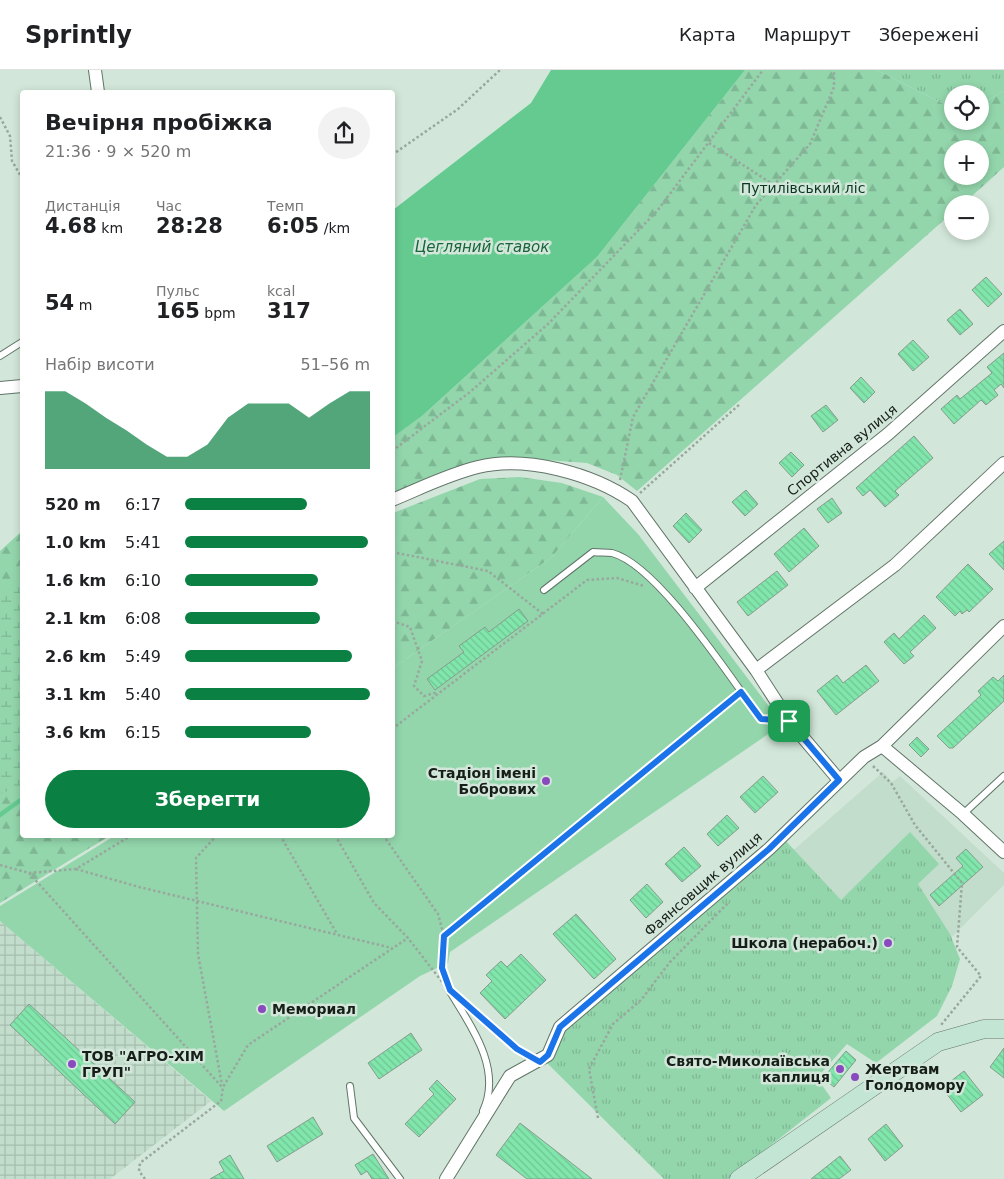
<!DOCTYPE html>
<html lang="uk">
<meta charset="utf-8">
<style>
:root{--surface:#fff;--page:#f2f2f2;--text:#202124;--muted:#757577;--line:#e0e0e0;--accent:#0b8043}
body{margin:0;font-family:"DejaVu Sans",sans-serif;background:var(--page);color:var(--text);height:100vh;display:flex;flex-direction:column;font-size:19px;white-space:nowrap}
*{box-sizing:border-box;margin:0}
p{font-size:16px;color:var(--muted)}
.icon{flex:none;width:28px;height:28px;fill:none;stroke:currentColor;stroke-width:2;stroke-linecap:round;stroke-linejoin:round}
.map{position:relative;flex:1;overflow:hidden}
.panel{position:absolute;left:20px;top:20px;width:375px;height:748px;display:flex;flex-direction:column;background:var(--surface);border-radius:5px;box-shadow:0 2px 8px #0003}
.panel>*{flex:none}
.fabs{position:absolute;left:944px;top:15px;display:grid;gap:10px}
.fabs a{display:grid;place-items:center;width:45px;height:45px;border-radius:50%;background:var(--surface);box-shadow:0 2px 8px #0003;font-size:25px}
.pin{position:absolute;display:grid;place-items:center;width:42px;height:42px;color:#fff;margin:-21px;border-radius:10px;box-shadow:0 2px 8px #0006}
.round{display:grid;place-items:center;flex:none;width:52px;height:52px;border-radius:26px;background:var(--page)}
.headline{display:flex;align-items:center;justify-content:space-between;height:85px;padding:0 25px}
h1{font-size:22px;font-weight:700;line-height:38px}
.stats{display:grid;grid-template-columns:repeat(3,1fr);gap:8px;height:85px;padding:5px 25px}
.stats div{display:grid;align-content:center}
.stats b{font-size:21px;font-weight:700}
.stats small{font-size:14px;font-weight:400}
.stats p{font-size:14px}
.chart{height:140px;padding:10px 25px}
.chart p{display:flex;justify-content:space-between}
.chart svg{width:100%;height:90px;margin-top:5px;fill:var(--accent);opacity:.7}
.action{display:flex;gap:10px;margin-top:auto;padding:10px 25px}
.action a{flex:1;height:58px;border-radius:30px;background:var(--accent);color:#fff;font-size:20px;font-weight:700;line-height:58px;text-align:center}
ul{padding:0 25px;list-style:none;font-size:16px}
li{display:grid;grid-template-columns:80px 60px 1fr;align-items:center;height:38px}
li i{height:12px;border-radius:6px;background:var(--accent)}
header{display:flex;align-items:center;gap:30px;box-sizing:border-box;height:70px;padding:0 25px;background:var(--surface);border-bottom:1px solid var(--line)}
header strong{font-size:24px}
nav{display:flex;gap:28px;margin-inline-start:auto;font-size:18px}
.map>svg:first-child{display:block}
.built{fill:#c2ddcb}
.industrial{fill:url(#industrial-grid)}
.grass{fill:url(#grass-tufts)}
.forest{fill:url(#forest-firs);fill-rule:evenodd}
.wetland{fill:url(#wetland-marsh)}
.park{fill:#93d6ac}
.water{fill:#65ca90}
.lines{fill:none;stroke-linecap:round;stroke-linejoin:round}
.stream{stroke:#65ca90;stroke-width:4.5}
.building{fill:url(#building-back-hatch);stroke:#879b8e}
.lane-casing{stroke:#627569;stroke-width:8}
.street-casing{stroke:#627569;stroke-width:14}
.secondary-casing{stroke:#627569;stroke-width:19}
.path{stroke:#98a89d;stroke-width:2.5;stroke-dasharray:2.5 2.5;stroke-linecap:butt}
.lane{stroke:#fff;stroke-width:6}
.street{stroke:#fff;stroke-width:12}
.secondary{stroke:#c3e6d4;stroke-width:18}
.route-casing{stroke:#fff;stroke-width:10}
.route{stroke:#1a73e8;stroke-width:6}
.poi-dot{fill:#8a4abf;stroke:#d2e7d9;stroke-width:2}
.labels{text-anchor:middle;stroke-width:5;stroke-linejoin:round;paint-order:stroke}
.park-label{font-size:14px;fill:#0b3720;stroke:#d2e7d9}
.street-label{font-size:14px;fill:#171e19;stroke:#d2e7d9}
.poi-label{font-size:14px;font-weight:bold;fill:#171e19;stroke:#d2e7d9;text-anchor:end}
.water-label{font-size:15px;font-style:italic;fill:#19633d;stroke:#d2e7d9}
</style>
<header>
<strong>Sprintly</strong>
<nav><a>Карта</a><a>Маршрут</a><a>Збережені</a></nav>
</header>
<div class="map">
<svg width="1004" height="1109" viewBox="0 0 1004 1109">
<defs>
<pattern id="industrial-grid" width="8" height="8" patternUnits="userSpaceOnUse" patternTransform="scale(1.25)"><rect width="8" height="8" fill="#c2ddcb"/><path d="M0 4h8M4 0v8" fill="none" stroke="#a6bdae"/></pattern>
<pattern id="grass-tufts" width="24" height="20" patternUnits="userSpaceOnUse" patternTransform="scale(1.25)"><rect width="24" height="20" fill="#93d6ac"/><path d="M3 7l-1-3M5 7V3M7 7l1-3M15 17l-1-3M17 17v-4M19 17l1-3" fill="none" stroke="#7eb793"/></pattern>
<pattern id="forest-firs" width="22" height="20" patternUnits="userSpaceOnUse" patternTransform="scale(1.25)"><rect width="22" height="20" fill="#93d6ac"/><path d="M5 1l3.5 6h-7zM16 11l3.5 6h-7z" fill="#7eb793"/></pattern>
<pattern id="wetland-marsh" width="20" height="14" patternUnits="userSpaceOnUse" patternTransform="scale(1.25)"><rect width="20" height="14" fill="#93d6ac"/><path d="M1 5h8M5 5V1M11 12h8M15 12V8" fill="none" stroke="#7eb793"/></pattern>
<pattern id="building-back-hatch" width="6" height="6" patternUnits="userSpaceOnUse" patternTransform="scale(1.25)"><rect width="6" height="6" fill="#81e6ab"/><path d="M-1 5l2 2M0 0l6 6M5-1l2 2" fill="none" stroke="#6fc593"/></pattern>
</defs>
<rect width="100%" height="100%" fill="#d2e7d9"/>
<path class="built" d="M883 702 892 712 900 706 1004 803V815L888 931 765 805Z"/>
<path class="industrial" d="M0 851 211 1031 110 1109H0Z"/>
<path class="grass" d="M877 0H1004V21L980 35V24H952V38Z
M910 762 939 794 918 814 950 864 960 889 952 916 937 946 876 993 847 974 817 1008 831 1028 728 1109H664L547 993 561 957 784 769 841 830Z"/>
<path class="forest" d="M745 0H877L952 38V51H980V35L1004 21V97L963 134H952V143L637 421 617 405 587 393 505 387 471 392 393 427 392 367 422 346 597 187ZM952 79H980V106H952Z
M520 407 562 413 603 427 552 487 393 598V443L480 409Z
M22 461V765H111L0 833V481Z"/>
<path class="wetland" d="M22 509V727L8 721 0 724V520Z"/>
<path class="park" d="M603 427 638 464 774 643 777 658 450 882 448 893 420 906 224 1041 0 851V836L116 765H392L393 598 552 487Z"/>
<path class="water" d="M551 0H745L597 187 422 346 393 367V140L531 33Z"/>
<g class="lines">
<path class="stream" d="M0 745 22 729"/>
</g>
<path class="building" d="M986 207 1002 224 988 237 972 220Z
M960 239 973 254 960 265 947 250Z
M913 270 929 287 913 301 898 284Z
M1004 283V318L1001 314 994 320 998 325 986 335 981 330 954 354 941 339 957 325 960 329 992 303 987 297Z
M861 307 875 322 864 333 850 318Z
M826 335 838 350 823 362 811 346Z
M914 366 933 388 895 421 899 425 885 437 870 420 863 426 856 418Z
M791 382 804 395 792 407 779 393Z
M746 420 758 434 745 446 732 432Z
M832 428 842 443 828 453 817 439Z
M686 443 702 460 689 473 673 456Z
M804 458 819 476 789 502 774 484Z
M1004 471V500L989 484Z
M968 494 993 519 969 542 967 540 962 544 960 541 955 546 936 527Z
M777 501 788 515 748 546 737 532Z
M519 539 528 551 435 620 427 609 464 582 459 576 485 557 489 562Z
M924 545 936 558 910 582 914 586 904 594 884 572 894 563 899 569Z
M866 595 879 611 836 645 817 621 837 605 843 613Z
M1004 605V631L953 678H949L937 666 981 625 978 621 993 607 998 611Z
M917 667 929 679 921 687 909 675Z
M763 706 778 722 755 743 740 727Z
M727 745 739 758 718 776 707 764Z
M684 777 701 796 682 812 665 794Z
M966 779 983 797 939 836 930 825 963 796 956 788Z
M647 814 663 832 646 848 630 830Z
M576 844 616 889 594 909 553 864Z
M521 884 546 910 505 949 480 923 492 911 486 905 501 891 507 897Z
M29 934 135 1032 115 1054 10 955Z
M411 963 422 980 379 1009 368 993Z
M1004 978V1008L990 997Z
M846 981 856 990 834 1017 823 1008Z
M964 1001 983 1025 961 1042 942 1018Z
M437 1010 456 1029 419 1067 405 1054 434 1024 429 1019Z
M313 1047 323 1064 277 1092 267 1076Z
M520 1053 592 1109H527L496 1085Z
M886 1054 903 1076 885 1091 868 1069Z
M373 1084 389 1109H372L367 1101 361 1105 355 1095Z
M230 1085 244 1109H210L224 1101 219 1092Z
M840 1086 851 1100 839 1109H811Z"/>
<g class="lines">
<g class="lane-casing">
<path id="lane" d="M0 286 22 272
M544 520 593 482C599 483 606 482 612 483 658 495 731 609 761 649L787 651
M963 744 1004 706
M449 920C470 955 503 998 483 1041
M455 924 517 979 539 991
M350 1016 354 1048 400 1109"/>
</g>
<g class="street-casing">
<path id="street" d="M95 0 98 22
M0 318 22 316
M392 430C421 418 449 404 478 397 526 385 593 404 632 431L756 600 789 651 839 710
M695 518 888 364 1004 261
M756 600 895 495 1004 393
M882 676 963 744 1004 782
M446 1109 510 1006 548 985 560 957 769 779 864 687 882 676 1004 556"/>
</g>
<g class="secondary-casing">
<path id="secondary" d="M739 1109 938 972 984 959H1004"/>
</g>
<path class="path" d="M0 47 10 66 12 91 22 108
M709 73 774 115
M392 85 458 39 500 0
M392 381 470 322 548 254 657 141 763 0
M620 410 633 347 756 135 810 74 834 17V0
M640 423 740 334
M392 482 488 501 543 544
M392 551 410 557 422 591 414 616 424 626 438 622
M392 659 587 510 617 508 644 516
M873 696 891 713 915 755 962 813 957 877 981 906 941 955
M217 765 196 788 198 884 222 1015
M280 765 337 864
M335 765 374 833 408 868 443 913
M383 765 438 844 444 866
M0 795 29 803 222 1017
M76 799 139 817 392 878
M29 803 76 799 132 765
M447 911 442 898 444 866 734 628
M598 1048 589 999 613 954 641 930 670 892 729 832
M145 1109 139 1101 140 1093 221 1031 223 1017 248 975 408 868"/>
<use href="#lane" class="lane"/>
<use href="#street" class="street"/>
<use href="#secondary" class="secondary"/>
</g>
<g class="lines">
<g class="route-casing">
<path id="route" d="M741 622 761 649 789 651 839 710 769 779 560 957 548 985 540 992 517 979 450 920 442 898 444 866Z"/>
</g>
<use href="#route" class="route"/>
</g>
<g class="poi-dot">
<circle cx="546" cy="711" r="5"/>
<circle cx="888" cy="873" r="5"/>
<circle cx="262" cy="939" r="5"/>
<circle cx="72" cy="994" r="5"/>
<circle cx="840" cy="999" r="5"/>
<circle cx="855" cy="1007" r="5"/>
</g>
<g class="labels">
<g class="park-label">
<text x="803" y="123">Путилівський ліс</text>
</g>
<g class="street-label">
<text transform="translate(842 380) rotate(-39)" y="5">Спортивна вулиця</text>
<text transform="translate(703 814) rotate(-41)" y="5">Фаянсовщик вулиця</text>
</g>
<g class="poi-label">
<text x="536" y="708">Стадіон імені<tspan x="536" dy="16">Бобрових</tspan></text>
<text x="878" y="878">Школа (нерабоч.)</text>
<text x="272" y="944" text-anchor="start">Мемориал</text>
<text x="82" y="991" text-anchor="start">ТОВ "АГРО-ХІМ<tspan x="82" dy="16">ГРУП"</tspan></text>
<text x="830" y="996">Свято-Миколаївська<tspan x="830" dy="16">каплиця</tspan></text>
<text x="865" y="1004" text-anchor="start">Жертвам<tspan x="865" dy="16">Голодомору</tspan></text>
</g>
<g class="water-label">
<text x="482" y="182">Цегляний ставок</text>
</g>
</g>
</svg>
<div class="fabs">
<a><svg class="icon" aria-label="locate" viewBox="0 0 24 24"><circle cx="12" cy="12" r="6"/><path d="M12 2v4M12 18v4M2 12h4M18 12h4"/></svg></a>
<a>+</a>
<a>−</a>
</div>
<div class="pin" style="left:789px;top:651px;background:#1e9e55"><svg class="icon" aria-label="arrive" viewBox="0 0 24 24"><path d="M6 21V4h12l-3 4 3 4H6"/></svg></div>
<section class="panel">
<div class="headline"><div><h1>Вечірня пробіжка</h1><p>21:36 · 9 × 520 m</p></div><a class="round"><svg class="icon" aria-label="share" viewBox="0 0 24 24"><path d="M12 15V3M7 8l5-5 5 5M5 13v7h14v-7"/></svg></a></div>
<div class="stats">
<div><p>Дистанція</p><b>4.68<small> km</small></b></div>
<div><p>Час</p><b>28:28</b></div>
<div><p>Темп</p><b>6:05<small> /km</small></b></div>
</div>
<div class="stats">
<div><b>54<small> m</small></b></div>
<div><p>Пульс</p><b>165<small> bpm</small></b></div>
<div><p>kcal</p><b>317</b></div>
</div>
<div class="chart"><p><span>Набір висоти</span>51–56 m</p>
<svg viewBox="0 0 160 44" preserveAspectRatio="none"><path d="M0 44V6L10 6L20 12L30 19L40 25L50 32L60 38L70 38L80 32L90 19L100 12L110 12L120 12L130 19L140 12L150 6L160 6V44z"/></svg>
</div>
<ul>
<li><b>520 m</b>6:17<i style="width:66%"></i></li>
<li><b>1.0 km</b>5:41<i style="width:99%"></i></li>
<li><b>1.6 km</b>6:10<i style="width:72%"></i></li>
<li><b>2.1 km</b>6:08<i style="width:73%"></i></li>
<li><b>2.6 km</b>5:49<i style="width:90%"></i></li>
<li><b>3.1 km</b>5:40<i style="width:100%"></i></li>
<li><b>3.6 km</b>6:15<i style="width:68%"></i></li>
</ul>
<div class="action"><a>Зберегти</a></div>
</section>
</div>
